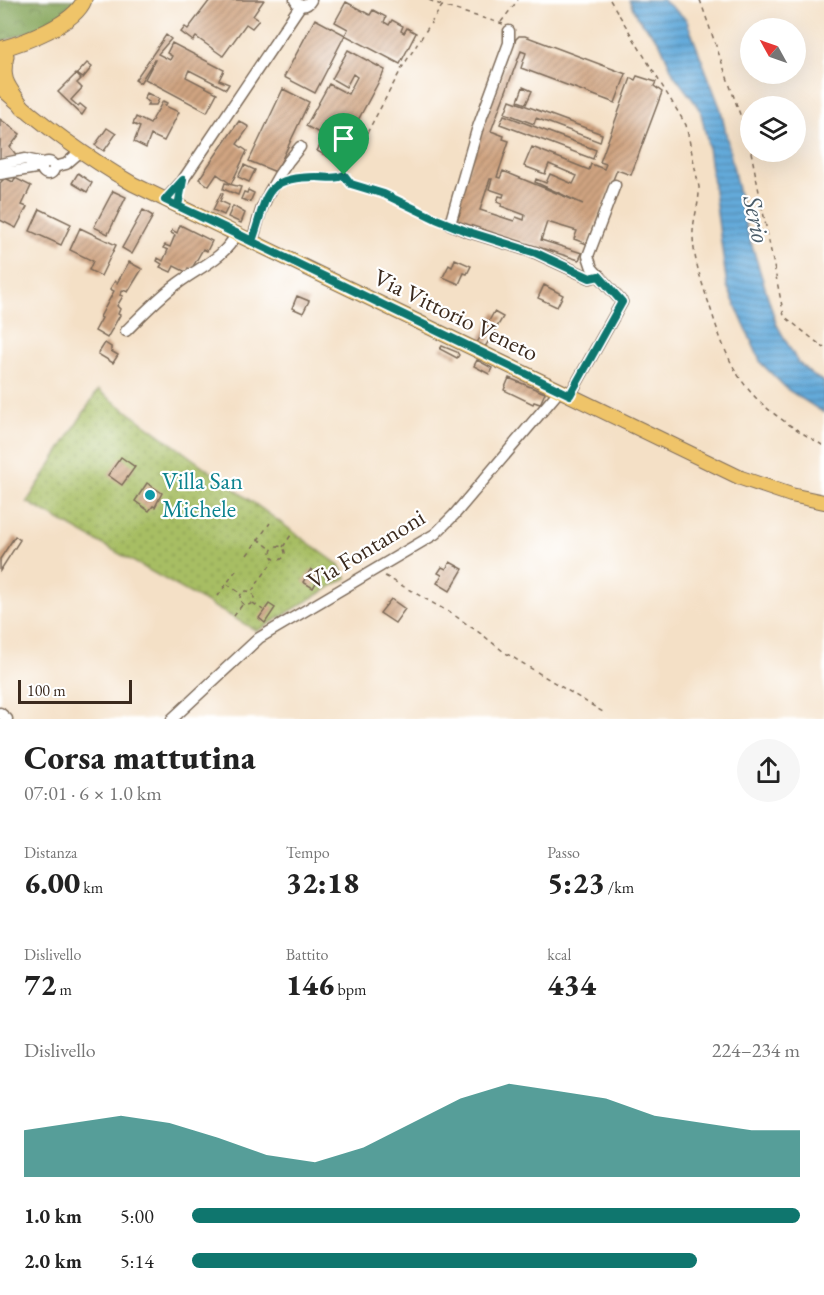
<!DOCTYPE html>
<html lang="it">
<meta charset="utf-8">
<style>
:root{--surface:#fff;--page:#f6f6f6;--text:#222;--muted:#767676;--accent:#0f766e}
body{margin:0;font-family:"EB Garamond",serif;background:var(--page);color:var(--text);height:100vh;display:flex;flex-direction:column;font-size:22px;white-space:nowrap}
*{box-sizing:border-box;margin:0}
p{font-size:20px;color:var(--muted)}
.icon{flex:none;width:33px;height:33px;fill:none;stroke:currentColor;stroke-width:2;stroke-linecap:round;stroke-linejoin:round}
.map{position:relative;height:719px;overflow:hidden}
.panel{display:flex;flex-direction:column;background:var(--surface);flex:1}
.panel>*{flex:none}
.needle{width:39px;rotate:310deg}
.buttons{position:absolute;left:740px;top:18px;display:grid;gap:12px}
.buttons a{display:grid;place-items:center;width:66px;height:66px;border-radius:50%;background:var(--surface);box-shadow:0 6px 24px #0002;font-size:30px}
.scale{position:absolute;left:18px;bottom:15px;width:114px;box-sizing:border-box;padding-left:6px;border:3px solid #3b2a1e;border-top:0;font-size:16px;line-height:21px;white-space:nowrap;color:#3b2a1e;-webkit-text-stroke:4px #fff;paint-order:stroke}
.pin{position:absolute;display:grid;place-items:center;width:51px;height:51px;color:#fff;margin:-62px -26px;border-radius:50% 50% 50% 0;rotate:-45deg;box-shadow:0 0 6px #0007}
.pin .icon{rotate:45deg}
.round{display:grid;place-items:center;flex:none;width:63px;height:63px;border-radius:32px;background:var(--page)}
.head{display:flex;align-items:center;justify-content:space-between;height:102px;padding:0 24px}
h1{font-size:33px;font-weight:800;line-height:45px}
.stats{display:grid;grid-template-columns:repeat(3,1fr);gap:9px;height:102px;padding:6px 24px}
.stats div{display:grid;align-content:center}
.stats b{font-size:30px;font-weight:800}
.stats small{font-size:16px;font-weight:400}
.stats p{font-size:16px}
.chart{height:168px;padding:12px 24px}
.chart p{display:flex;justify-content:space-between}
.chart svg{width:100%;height:108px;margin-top:6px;fill:var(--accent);opacity:.7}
ul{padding:0 24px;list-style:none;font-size:20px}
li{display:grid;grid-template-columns:96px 72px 1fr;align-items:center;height:45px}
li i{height:15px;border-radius:8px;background:var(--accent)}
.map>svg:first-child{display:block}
.forest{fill:url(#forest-crowns);stroke:#60683c;stroke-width:1.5}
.garden{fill:url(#garden-dots);stroke:#717441;stroke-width:1.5}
.water{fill:url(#water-rules);stroke:#506a7c;stroke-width:1.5}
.building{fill:url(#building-hatch);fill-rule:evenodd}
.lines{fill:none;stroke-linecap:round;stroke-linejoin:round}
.minor-casing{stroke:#7c6a59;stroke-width:13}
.major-casing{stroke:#7c6a59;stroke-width:16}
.highway-casing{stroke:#7c6a59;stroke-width:17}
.path{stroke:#7c6a59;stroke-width:1.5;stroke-dasharray:4.5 4.5;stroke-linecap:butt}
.minor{stroke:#fff;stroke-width:10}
.major{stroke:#efc469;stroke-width:14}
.highway{stroke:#efc469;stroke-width:15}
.route-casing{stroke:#fff;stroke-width:12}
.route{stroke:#0f766e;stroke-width:8}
.culture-dot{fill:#0f9aa8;stroke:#fff;stroke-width:2}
.labels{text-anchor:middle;stroke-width:4.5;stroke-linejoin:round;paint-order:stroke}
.street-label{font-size:24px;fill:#3b2a1e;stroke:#fff}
.culture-label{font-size:24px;fill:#0d838f;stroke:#fff;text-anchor:start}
.water-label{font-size:26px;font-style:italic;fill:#4b5d69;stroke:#fff}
</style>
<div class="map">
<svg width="824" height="719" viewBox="0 0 824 719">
<defs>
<pattern id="forest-crowns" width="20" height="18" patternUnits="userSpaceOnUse" patternTransform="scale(1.5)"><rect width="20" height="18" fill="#85a55a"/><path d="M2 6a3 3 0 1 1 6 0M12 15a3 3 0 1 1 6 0" fill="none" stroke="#6e874a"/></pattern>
<pattern id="garden-dots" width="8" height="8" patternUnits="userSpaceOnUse" patternTransform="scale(1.5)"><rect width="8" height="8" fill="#a7be64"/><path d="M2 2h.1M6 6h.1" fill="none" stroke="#899b52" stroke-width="1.8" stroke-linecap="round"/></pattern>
<pattern id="water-rules" width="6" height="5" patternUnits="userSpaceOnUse" patternTransform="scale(1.5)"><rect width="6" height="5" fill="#64aada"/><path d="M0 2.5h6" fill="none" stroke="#548bb0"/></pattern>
<pattern id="building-hatch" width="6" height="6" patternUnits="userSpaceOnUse" patternTransform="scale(1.5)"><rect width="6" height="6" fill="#d0a481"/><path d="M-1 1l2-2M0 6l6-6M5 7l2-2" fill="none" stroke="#aa8669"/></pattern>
</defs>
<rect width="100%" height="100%" fill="#fff"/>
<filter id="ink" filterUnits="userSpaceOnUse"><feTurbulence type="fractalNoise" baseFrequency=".0167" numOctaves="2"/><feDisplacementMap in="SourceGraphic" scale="12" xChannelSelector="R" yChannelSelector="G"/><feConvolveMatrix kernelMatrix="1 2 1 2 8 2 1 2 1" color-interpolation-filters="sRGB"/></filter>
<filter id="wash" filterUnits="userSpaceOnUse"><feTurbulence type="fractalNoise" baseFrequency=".008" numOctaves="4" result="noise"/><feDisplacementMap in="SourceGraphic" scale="24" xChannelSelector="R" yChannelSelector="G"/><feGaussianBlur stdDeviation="1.35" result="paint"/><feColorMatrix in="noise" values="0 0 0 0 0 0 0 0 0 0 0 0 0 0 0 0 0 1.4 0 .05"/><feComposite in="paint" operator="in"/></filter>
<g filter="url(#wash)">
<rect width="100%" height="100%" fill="#f4e0c6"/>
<path class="forest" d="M0 0H77C60 23 26 33 0 42Z"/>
<path class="garden" d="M98 390 339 565 346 578 257 631 27 502Z"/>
<path class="water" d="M629 0H663L686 19 721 110 745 223 776 323 797 361 812 375 824 382V413L788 390 761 363 727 286 707 140 700 109 674 75 659 41 637 17Z"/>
<g id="blocks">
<path class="building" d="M210 0H264L253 16 259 20 252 28 246 24 223 56 196 37 193 41 181 32 185 27 188 29Z
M346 2 370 15 373 10 386 17 384 22 389 25 392 20 403 26 401 31 404 33 407 28 416 33 400 64 345 35 315 93 284 77 315 19 345 35 348 29 335 22Z
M166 35 171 39 158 54 170 60 172 56 167 53 172 43 224 70 219 80 229 84 226 89 189 70 186 77 217 93 207 112 145 79 155 60H154L140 83 135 80Z
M519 36H525L626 74 615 103 521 68 526 53 521 51 491 131 504 136 503 139 509 141 497 177 500 178 503 171 583 204 535 182 536 179 546 183 550 174 573 184 577 176 549 164 545 174 524 166 532 147 589 170 591 164 604 169 606 164 600 162 631 78 635 80 637 76 656 82 654 86 662 92 631 175 617 170 587 244 574 239 577 231 547 222 541 240 582 253 579 260 457 221 460 213 456 211 481 130 516 39ZM490 179H492L489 189 504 194 503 197 499 196 497 202 502 204 501 206 525 215 524 220 516 217 514 221 480 210Z
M348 50 385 70 336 161 317 151 325 136 306 126 329 84 348 94 357 77 353 74 346 87 332 79Z
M87 63 92 67 83 78 77 74Z
M76 74 81 79 77 83 82 88 71 100 78 106 80 104 86 109 82 115 58 92Z
M523 87 532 91 526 104 518 101Z
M283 89 309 102 276 172 249 161Z
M147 93 159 99 156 105H147L149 102 144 99Z
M510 100 602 134 600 142 536 118 534 124 505 113Z
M163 101 167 103 165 106 179 112 164 141 151 135 146 148 134 142 140 127 133 124 136 117 150 124Z
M504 115 596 150 593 159 500 124Z
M0 119 20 134 10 147 18 157 0 161Z
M239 121 249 127 237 144 247 151 231 184 217 174 209 186 199 179Z
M107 128 116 134 104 151 95 145Z
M244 165 255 170 249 182 238 177Z
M78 173 92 183 87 192 72 183Z
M5 178 13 182 15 178 31 186 22 205 27 207 16 228 0 220V183Z
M225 183 241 187 238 195 223 189Z
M248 190 254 193 250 202 241 199 244 192 247 193Z
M113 191 126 197 108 234 94 227Z
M221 193 223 194 220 201 229 205 224 215 213 210Z
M233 206 245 213 241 223 228 217Z
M40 209 71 224 61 245 30 231Z
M143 210 153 216 132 254 122 248Z
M180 225 212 241 207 251 203 249 191 270 188 268 186 272 174 266 171 272 160 267 162 264 157 261 158 258 163 261 168 250 163 248 165 245 170 247 175 235 171 233 172 230 177 233Z
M80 228 116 245 101 276 89 270 93 261 70 250Z
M455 259 471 266 467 274 464 273 459 284 443 277 449 265 452 267Z
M129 262 142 269 128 292 123 290 120 295 123 296 117 306 120 309 118 314 120 315 107 338 95 331 102 318 100 317 114 291 110 289 115 281 117 283Z
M544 285 563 295 557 307 538 298Z
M297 296 309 301 303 313 292 308Z
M494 312 503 317 485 347 477 343Z
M105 343 111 347V351L118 355 113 363 98 354Z
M442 346 457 352 459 355 457 358 440 349Z
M477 360 492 368 489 374 474 366Z
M509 378 545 393 540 404 534 402 533 404 504 390Z
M121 457 135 467 122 485 108 475Z
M147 483 162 493 155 507 153 506 149 511 135 501Z
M15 536 20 540 0 571V559Z
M450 562 463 569 450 591 437 583 442 575 438 573 442 567 446 569Z
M311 569 320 576 313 588 303 582Z
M391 599 405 609 395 623 380 613Z
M269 604 275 608 265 623 259 618Z"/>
</g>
</g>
<g filter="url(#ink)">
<use href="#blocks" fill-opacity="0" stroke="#7c6a59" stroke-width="1.5"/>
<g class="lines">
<g class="minor-casing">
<path id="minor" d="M295 0C299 8 307 7 311 0
M509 31V43L477 130 450 224 466 231 536 253 590 278 599 275
M42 168a6 6 0 1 1 12 0a6 6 0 1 1-12 0Z
M0 164 25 159 43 163
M54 167 66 164 81 151
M0 174 42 167
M165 200 183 180 300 6
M252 241C256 230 258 219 262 208 271 186 284 165 300 147
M126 331C142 315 159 297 177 284 199 267 224 259 237 233
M570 395 622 302 592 268 588 256 615 185
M0 713 7 719
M172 719 259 638 435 534 454 515 560 390"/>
</g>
<g class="major-casing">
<path id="major" d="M0 87C41 124 86 157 133 184L741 478 791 495 824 502"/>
</g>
<g class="highway-casing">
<path id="highway" d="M0 49C23 43 75 24 84 0
M6 56C0 82 9 87 23 108"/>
</g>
<path class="path" d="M429 0 441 5
M610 0 686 125 699 187C700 204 692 220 693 237 694 264 704 288 712 313 735 388 757 407 824 446
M700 0 750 143
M501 22 518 0
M751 152 784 316 824 348
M344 176 351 184 384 194 441 221
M285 181 309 177 337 178 345 174 403 66 442 6 503 24
M258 539 271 549
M271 553a7 7 0 1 1 14 0a7 7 0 1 1-14 0Z
M283 547 291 535
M247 555 270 523
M385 576 454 615 484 636 504 652 603 712
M227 584 240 593
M240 598a7 7 0 1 1 14 0a7 7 0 1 1-14 0Z
M252 591 273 561
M218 596 237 569
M253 603 263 610
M234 616 242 605"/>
<use href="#minor" class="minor"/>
<use href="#major" class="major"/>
<use href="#highway" class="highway"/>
</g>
</g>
<g class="lines" filter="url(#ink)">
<g class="route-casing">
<path id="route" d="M344 175C335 180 326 177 316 177 260 177 268 198 252 241 223 226 194 214 165 200L183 180 178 206 570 395 622 302 599 276 590 278 536 253 466 231 436 219 384 194 351 184 344 175"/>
</g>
<use href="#route" class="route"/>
</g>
<circle class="culture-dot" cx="150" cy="495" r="6"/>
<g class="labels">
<g class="street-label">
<text transform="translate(456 315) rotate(26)" y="8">Via Vittorio Veneto</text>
<text transform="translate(366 549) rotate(-31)" y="8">Via Fontanoni</text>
</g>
<g class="culture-label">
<text x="162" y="489">Villa San<tspan x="162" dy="28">Michele</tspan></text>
</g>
<g class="water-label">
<text transform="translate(757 219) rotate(78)" y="9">Serio</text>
</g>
</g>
</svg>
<div class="buttons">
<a><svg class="needle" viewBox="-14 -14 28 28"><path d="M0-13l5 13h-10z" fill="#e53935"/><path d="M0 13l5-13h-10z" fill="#767676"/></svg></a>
<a><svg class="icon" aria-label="layers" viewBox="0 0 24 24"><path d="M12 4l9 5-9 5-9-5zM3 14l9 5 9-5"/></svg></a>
</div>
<div class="scale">100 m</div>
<div class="pin" style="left:344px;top:175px;background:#1e9e55"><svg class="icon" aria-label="arrive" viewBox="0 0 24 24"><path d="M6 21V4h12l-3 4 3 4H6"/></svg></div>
</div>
<section class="panel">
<div class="head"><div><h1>Corsa mattutina</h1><p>07:01 · 6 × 1.0 km</p></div><a class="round"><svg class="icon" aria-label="share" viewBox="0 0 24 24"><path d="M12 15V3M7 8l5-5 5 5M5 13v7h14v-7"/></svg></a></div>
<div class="stats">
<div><p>Distanza</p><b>6.00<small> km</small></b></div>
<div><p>Tempo</p><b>32:18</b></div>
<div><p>Passo</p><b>5:23<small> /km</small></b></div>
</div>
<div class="stats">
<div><p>Dislivello</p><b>72<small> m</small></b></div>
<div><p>Battito</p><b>146<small> bpm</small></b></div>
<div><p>kcal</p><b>434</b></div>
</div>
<div class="chart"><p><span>Dislivello</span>224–234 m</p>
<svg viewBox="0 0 160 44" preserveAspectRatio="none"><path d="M0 44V25L10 22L20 19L30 22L40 28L50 35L60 38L70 32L80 22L90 12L100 6L110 9L120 12L130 19L140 22L150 25L160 25V44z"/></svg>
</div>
<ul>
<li><b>1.0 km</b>5:00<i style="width:100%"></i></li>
<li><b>2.0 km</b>5:14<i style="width:83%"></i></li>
</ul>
</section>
